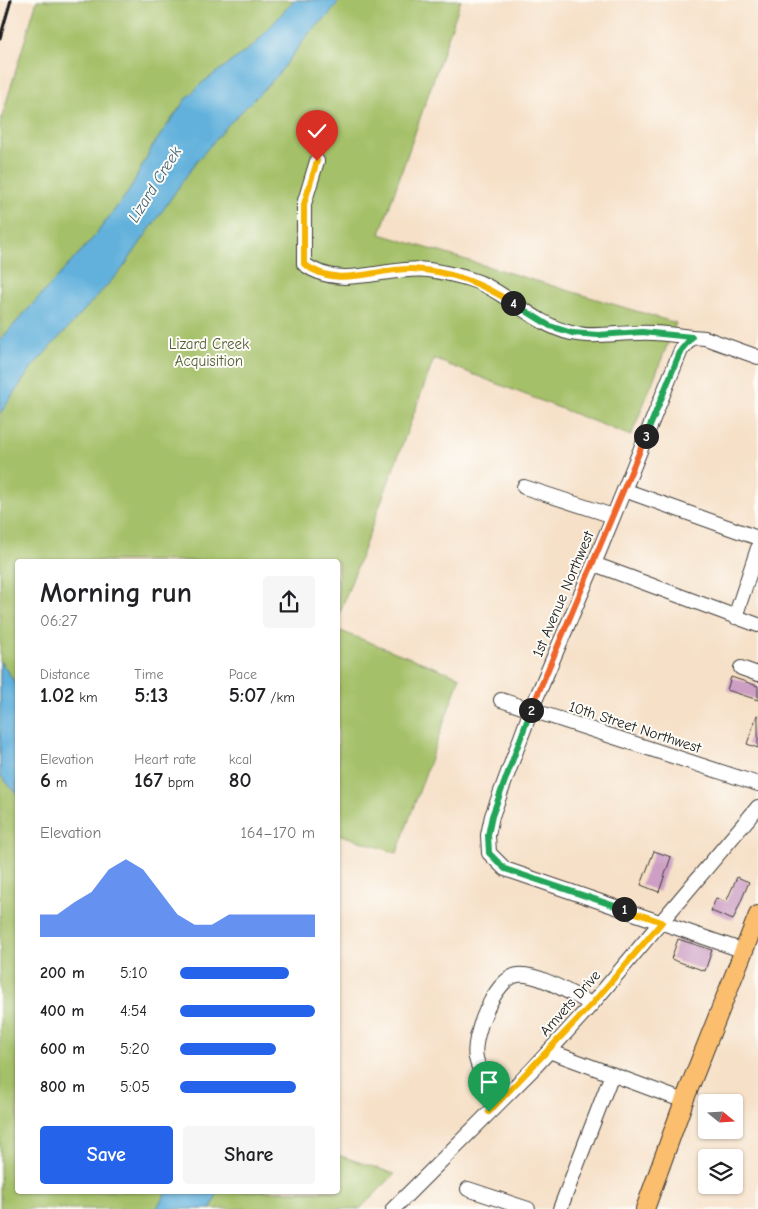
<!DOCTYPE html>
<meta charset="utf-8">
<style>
:root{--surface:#fff;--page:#f6f6f6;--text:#202124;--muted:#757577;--accent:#2563eb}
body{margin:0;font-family:"Comic Neue",sans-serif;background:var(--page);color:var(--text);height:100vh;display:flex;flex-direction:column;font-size:19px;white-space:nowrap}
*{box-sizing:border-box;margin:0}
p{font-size:16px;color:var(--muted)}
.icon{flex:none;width:28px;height:28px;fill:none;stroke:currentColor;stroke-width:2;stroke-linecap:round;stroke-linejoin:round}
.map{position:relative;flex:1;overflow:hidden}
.sheet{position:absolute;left:15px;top:559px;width:325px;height:635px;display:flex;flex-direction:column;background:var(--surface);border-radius:5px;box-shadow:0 1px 4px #0004}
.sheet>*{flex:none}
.needle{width:32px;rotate:108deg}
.buttons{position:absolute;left:698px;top:1094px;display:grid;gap:10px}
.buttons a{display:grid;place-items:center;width:45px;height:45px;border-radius:5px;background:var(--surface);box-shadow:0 1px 4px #0004;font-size:25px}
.pin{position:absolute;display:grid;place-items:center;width:42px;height:42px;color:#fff;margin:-51px -21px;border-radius:50% 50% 50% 0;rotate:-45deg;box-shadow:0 0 5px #0007}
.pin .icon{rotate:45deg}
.km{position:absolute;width:25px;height:25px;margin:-12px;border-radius:50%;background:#222;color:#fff;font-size:14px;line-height:25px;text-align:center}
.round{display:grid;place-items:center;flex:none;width:52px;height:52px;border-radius:5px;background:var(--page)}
.headline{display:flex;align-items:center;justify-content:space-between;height:85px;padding:0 25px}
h1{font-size:28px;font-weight:700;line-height:38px}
.figures{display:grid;grid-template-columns:repeat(3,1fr);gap:8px;height:85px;padding:5px 25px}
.figures div{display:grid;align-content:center}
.figures b{font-size:21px;font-weight:700}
.figures small{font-size:14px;font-weight:400}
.figures p{font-size:14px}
.chart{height:140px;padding:10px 25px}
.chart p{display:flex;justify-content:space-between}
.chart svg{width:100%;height:90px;margin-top:5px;fill:var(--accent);opacity:.7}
.primary-button{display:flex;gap:10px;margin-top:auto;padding:10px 25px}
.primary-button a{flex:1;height:58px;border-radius:5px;background:var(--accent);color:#fff;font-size:20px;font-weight:700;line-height:58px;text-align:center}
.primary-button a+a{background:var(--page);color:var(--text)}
ul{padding:0 25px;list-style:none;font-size:16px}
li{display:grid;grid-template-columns:80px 60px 1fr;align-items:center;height:38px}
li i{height:12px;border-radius:6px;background:var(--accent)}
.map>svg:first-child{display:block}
.green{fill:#a4c067;stroke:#606e42}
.water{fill:#62b1dc;stroke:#3f667c}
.building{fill:#cd9fc5}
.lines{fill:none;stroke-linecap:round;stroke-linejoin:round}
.minor-casing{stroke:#3d3936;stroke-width:16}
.major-casing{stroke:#3d3936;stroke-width:20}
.minor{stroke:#fff;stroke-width:14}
.major{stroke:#fabe6e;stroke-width:18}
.rail{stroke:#1c1c1c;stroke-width:3}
.split-1-casing{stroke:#fff;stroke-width:10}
.split-2-casing{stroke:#fff;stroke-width:10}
.split-3-casing{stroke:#fff;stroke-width:10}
.split-4-casing{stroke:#fff;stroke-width:10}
.split-5-casing{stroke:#fff;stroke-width:10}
.split-1{stroke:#f5b400;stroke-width:6}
.split-2{stroke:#22a559;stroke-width:6}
.split-3{stroke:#f0652b;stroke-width:6}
.split-4{stroke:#22a559;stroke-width:6}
.split-5{stroke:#f5b400;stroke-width:6}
.labels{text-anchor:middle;stroke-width:4;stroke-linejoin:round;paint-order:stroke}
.park-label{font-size:15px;fill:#525e3a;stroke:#fdfcf7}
.street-label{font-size:15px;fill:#1c1c1c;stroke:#fdfcf7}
.water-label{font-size:16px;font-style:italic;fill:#3c5f72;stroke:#fdfcf7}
</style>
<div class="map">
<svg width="758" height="1209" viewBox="0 0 758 1209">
<rect width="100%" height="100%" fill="#fdfcf7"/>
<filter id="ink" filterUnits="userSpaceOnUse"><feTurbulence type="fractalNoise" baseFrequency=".02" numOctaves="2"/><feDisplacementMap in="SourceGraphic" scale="10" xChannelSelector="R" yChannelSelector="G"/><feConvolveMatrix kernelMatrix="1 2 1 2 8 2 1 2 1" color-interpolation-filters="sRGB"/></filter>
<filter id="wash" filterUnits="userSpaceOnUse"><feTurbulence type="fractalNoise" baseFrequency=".0096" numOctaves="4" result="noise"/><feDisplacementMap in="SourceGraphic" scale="20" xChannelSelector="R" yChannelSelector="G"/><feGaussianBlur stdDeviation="1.12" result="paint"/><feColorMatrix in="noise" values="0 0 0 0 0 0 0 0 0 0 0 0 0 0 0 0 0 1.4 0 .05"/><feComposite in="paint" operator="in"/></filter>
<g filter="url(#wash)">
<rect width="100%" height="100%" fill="#f6e0c7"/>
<path class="green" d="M37 0H461L380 234 676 323 631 436 434 359 338 618V561H18V1191H338V1155L395 1174 360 1209H0V123Z
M338 630 460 677 397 853 338 834Z"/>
<path class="water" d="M294 0H340L328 16 310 32 277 76 227 126 196 162 123 268 32 367 0 414V340L93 238 129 191 152 147 186 99 202 83 254 45Z
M0 661 17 685V794L0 775Z
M167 1191H218L211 1209H156Z"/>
<g id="blocks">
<path class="building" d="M731 677 758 686V700L727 690Z
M757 715H758V748L747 744Z
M654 851 671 857 659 892 641 885Z
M737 877 749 882 733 920 711 911 716 898 726 902Z
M678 939 712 950 705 971 671 959Z"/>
</g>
</g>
<g filter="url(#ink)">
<use href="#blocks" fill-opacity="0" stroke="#3d3936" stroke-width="1"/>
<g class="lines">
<g class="minor-casing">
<path id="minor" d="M317 161 304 204V264C341 292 387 265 429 270 447 273 469 277 485 285 514 300 538 325 571 333 593 338 617 333 639 333 657 332 675 335 692 337
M524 487 613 516
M624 490 758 538
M594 564 758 625
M735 617 758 548
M741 668 758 674
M501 700 758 784
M744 951 505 869 489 853 488 835 492 816 531 710 594 564 681 350 692 337 705 338 758 357
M549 1051 684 1101
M500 1102C490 1088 480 1075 476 1058 471 1038 495 977 518 975 539 973 573 995 592 1004
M468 1189 528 1209
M393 1209 532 1070 592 1004 758 807
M560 1209 612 1074"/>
</g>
<g class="major-casing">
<path id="major" d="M645 1209 684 1101 758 915"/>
</g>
<use href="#minor" class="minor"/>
<use href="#major" class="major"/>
<path class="rail" d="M0 38 11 0"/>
</g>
</g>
<g class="lines" filter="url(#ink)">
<g class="split-1-casing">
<path id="split-1" d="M489 1112 592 1004 662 922 624 909"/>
</g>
<g class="split-2-casing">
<path id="split-2" d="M531 710 492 816 488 835 489 853 505 869 624 909"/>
</g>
<g class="split-3-casing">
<path id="split-3" d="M531 710 646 436"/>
</g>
<g class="split-4-casing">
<path id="split-4" d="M513 303 550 326 572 333 598 335 642 332 692 337 681 350 646 436"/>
</g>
<g class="split-5-casing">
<path id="split-5" d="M317 161 304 204V264C338 290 374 268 412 269 452 271 480 283 513 303"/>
</g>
<use href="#split-1" class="split-1"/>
<use href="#split-2" class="split-2"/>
<use href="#split-3" class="split-3"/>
<use href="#split-4" class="split-4"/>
<use href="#split-5" class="split-5"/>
</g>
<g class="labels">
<g class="park-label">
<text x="209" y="349">Lizard Creek<tspan x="209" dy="17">Acquisition</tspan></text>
</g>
<g class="street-label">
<text transform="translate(563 594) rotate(-67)" y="5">1st Avenue Northwest</text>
<text transform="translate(635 727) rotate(18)" y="5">10th Street Northwest</text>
<text transform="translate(570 1003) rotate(-48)" y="5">Amvets Drive</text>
</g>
<g class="water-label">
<text transform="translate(154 184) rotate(-58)" y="6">Lizard Creek</text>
</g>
</g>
</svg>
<div class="buttons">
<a><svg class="needle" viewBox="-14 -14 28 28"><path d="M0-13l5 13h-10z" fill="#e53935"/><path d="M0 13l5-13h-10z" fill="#757577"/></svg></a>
<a><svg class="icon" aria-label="layers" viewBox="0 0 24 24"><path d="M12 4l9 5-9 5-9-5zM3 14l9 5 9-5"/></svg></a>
</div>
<div class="pin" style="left:489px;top:1112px;background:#1e9e55"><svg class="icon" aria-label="arrive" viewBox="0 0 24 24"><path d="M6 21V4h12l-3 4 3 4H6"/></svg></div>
<div class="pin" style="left:317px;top:161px;background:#d93025"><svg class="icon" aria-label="check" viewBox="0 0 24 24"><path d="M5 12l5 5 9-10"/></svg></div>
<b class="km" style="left:624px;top:909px">1</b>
<b class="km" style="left:531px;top:710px">2</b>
<b class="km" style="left:646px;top:436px">3</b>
<b class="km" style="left:513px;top:303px">4</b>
<section class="sheet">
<div class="headline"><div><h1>Morning run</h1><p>06:27</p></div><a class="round"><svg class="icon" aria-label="share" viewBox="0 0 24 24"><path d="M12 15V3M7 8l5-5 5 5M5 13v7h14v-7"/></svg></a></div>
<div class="figures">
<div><p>Distance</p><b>1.02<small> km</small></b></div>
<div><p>Time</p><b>5:13</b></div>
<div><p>Pace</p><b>5:07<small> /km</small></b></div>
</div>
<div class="figures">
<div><p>Elevation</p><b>6<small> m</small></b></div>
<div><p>Heart rate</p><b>167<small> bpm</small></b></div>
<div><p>kcal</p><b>80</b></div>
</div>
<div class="chart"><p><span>Elevation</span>164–170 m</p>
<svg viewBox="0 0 160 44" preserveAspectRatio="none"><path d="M0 44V33L10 33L20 27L30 22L40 11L50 6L60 11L70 22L80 33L90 38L100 38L110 33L120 33L130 33L140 33L150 33L160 33V44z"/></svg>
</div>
<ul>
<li><b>200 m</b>5:10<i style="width:81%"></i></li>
<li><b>400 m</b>4:54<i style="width:100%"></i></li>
<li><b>600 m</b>5:20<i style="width:71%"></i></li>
<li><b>800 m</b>5:05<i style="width:86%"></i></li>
</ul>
<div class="primary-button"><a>Save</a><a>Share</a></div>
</section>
</div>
